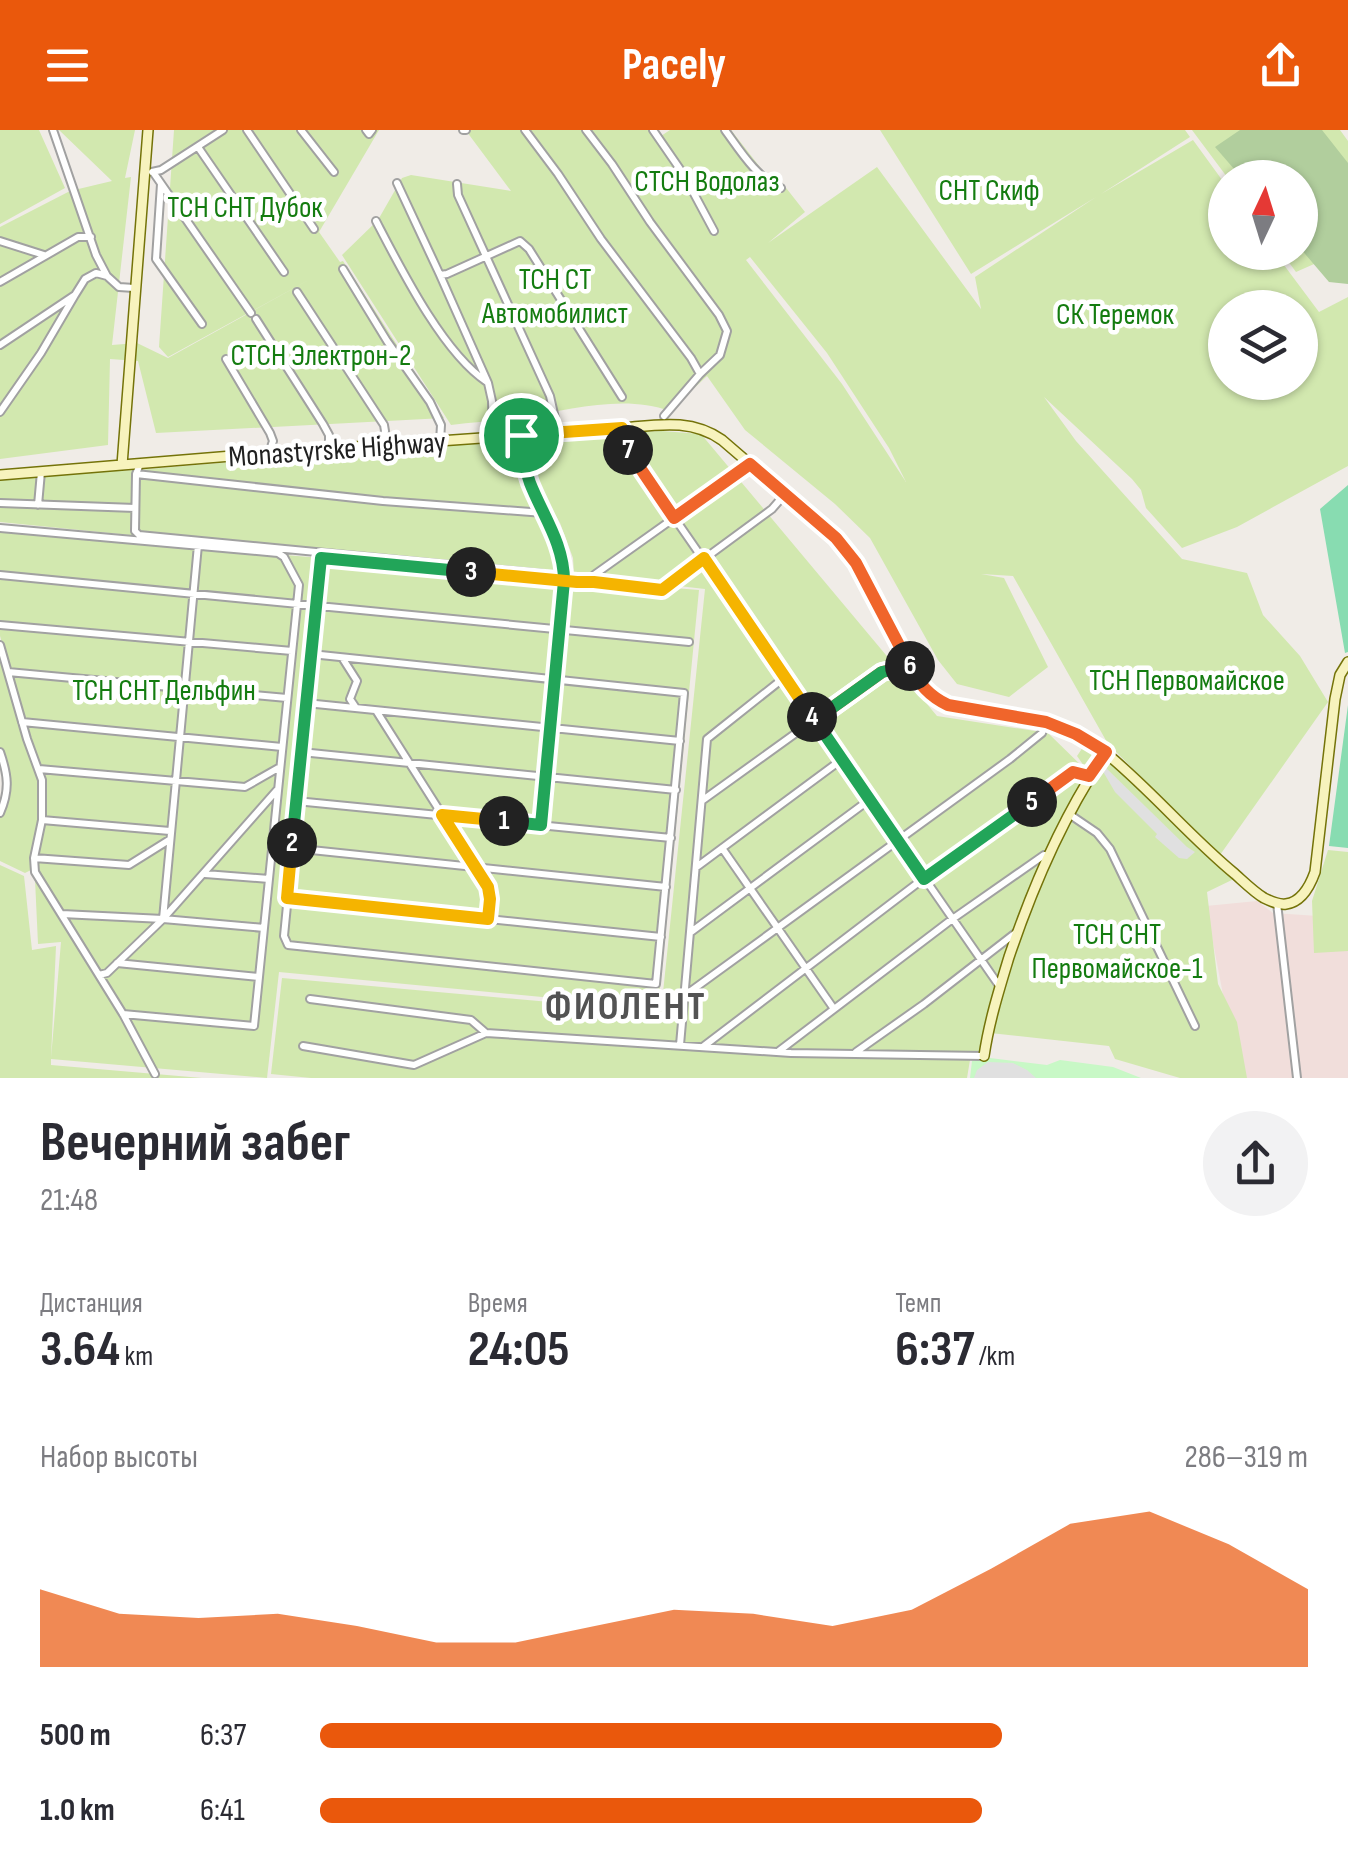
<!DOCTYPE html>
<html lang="ru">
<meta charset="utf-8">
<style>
:root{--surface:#fff;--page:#f2f2f3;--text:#2b2b33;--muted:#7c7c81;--accent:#ea580c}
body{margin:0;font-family:"Sofia Sans Condensed",sans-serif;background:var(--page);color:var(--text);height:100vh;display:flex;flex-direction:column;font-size:38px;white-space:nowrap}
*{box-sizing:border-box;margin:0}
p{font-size:32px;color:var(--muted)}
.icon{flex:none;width:55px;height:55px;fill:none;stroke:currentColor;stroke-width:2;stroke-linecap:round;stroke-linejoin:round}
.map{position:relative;height:948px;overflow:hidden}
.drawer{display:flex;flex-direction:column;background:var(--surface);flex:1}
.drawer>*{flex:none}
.needle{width:65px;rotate:4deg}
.tools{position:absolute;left:1208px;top:30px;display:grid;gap:20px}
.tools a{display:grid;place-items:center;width:110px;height:110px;border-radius:50%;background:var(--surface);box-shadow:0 2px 8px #0004;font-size:50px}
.pin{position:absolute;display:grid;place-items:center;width:85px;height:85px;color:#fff;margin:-42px;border:5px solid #fff;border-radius:50%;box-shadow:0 2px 10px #0007}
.km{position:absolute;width:50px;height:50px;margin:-25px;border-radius:50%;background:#222;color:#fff;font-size:28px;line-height:50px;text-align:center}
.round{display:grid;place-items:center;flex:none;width:105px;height:105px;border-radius:52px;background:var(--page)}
.headline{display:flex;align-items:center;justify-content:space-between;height:170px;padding:0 40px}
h1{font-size:55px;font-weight:700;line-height:75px}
.stats{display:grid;grid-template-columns:repeat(3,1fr);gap:15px;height:170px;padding:10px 40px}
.stats div{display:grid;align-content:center}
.stats b{font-size:50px;font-weight:700}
.stats small{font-size:28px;font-weight:400}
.stats p{font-size:28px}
.chart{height:280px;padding:20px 40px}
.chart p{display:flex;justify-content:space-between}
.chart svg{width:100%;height:180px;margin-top:10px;fill:var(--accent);opacity:.7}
ul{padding:0 40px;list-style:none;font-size:32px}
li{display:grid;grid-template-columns:160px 120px 1fr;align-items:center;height:75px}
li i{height:25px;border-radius:12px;background:var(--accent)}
header{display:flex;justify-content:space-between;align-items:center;height:130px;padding:0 40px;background:var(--accent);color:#fff;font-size:45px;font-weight:700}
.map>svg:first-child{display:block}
.military{fill:#f1dedb}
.grass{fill:#d2e8af;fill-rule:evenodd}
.forest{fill:#b1ce9d}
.park{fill:#c8f8c6}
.pitch{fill:#88dcb1}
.parking{fill:#e0e0e0}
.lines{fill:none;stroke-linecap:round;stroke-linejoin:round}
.street-casing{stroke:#a1a1a1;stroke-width:10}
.secondary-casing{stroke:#747309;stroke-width:12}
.street{stroke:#fff;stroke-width:6}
.secondary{stroke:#f7f3bd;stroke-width:9}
.split-1-casing{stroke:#fff;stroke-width:20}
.split-2-casing{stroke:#fff;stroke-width:20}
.split-3-casing{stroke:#fff;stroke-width:20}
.split-4-casing{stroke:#fff;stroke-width:20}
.split-5-casing{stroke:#fff;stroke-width:20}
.split-6-casing{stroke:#fff;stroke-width:20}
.split-7-casing{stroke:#fff;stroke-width:20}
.split-8-casing{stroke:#fff;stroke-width:20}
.split-1{stroke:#22a559;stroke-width:12}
.split-2{stroke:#f5b400;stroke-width:12}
.split-3{stroke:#22a559;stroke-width:12}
.split-4{stroke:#f5b400;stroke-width:12}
.split-5{stroke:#f0652b;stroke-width:12}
.split-6{stroke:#22a559;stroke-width:12}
.split-7{stroke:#f0652b;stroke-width:12}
.split-8{stroke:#f5b400;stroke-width:12}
.labels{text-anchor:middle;stroke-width:9;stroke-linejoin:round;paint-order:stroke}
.park-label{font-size:30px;fill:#147c10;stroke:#fff}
.street-label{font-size:30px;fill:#202020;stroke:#fff}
.district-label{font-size:40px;font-weight:bold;letter-spacing:2.5px;fill:#535353;stroke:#fff}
</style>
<header><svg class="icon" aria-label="menu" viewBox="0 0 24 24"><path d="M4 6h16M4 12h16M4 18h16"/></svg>Pacely<svg class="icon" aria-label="share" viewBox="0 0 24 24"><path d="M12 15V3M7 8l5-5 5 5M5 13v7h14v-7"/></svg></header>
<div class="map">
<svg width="1348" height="948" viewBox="0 0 1348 948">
<rect width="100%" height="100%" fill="#f0ece7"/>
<path class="military" d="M1257 771 1273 783 1348 788V948H1239L1206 776Z"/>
<path class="grass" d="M0 0H39L65 58 0 94Z
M59 0H135L125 48 131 47 112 215 137 213 168 228 314 147 168 227 159 217 174 0H379L319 102 340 132 343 131 444 288 156 303 138 231 110 229 108 315 0 329V97L70 61 112 51Z
M470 0H657L661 6 670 0H731L770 50 783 54 805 82 768 113 877 37 981 179 975 147 1096 67 971 144 880 0H1185L1190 7 1101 64 1193 10 1225 54V122L1275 123 1319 182 1348 167V336L1237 397 1182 418 1146 378 1141 360 1132 349 1044 267 1076 311 1182 429 1247 443 1263 485 1300 526 1328 572 1220 725 1108 614 1013 446 981 444 1004 448 1048 537 1009 567 957 554 938 530 870 408 835 374 745 300 707 246 670 281C623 264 570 280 522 287 498 291 474 292 451 295L342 125 378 90 402 48 411 45 511 61 467 2ZM750 127 827 223 889 318 906 352 842 254 746 130ZM1225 178H1300V252H1225Z
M1192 0H1340L1348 11V119L1296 142 1282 123 1300 122V48L1227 47Z
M662 301 701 304 937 586 1048 603 1089 643 1077 626 1085 614 1101 621 1236 748 1207 762 1218 854 1237 892 1247 948H1180L1115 929 1109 916 990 903 982 924 970 930 967 948H311L271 944 282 848 661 882 705 459 574 444 573 428 560 393 537 354 529 311 603 303Z
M518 308 539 372 564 432 563 449 699 460 658 878 279 842 267 948 51 929V935L202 948H0V735L24 746 32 820 56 816 51 928 61 812 38 814 34 728 42 656 31 740 25 743 0 731V683L10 651 0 617V525L36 634 0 506V402L519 444 0 392V346L136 340Z
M1328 720 1348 722V821L1314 823 1312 771Z"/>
<path class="forest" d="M1240 0H1322L1348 33V154L1329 152 1300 118V48L1241 47 1215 17Z"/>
<path class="park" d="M990 928 1047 935 1060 930 1113 937 1141 948H970L972 931Z"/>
<path class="pitch" d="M1348 355V522L1345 523 1320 379Z
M1348 575V718L1329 716Z"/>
<path class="parking" d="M1103 635 1187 717 1195 722 1187 729 1179 728 1155 707 1157 704 1115 662 1101 638Z
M988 932 1013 933 1027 940 1036 948H974L977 940Z"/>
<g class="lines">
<g class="street-casing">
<path id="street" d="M53 0 96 125 107 146 119 157 134 158
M247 0 314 99
M301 0 334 42
M366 0 369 4 372 0
M463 0H466
M525 0 558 44 601 109 691 228 700 244
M586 0 612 34 650 92 719 185 727 201 720 225 700 244 664 286
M653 0 684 45 714 101
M725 0C741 22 756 47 781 58
M198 17 284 142
M152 42 161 40 223 0
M153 42 251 183
M397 53 440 145
M161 54 156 129 202 194
M457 54 458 65 550 266 558 302
M376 91C401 139 443 223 487 252
M0 111 44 125
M343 139 387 211 430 272 441 295 440 311
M0 152 78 107H91
M297 162 384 295 385 301 381 315
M256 189 323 294 329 305V318
M0 215 75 165 85 149 96 143 107 146
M226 229 270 303 273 311 269 323
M0 282 41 223 75 165
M622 298 624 314 644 344 1000 857
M521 305C523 321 524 337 530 353 541 381 558 406 564 435L541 695
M493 307 492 271 488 253 440 145 447 144 520 111 529 119 622 267
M140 334 136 344 135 401 139 405 544 444 547 450
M136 344 383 371 544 383
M0 373 135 378
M38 375 41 342
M0 398 278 423 284 427 299 455 254 896 123 884
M0 445 689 512
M594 445 750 334
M0 495 292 521
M0 515 27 609 42 650V690L34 728 35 742 123 884 155 944
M311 524 684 563 656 854 288 815 284 806 321 428 662 460 772 379 785 364
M343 529 357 551 350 569 356 578
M8 542 287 568
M306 573 680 611
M377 582 488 757 490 769 488 789
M22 592 282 617
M0 622C8 645 10 660 0 683
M301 622 676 660
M39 639 245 657 280 637
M703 670 882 541 910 536
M296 671 671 708
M1069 684 1097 703 1110 719 1195 896
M42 690 170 701
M292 718 666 757
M722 718 834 879
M34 728 129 735 169 710
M698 736 841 630
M205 744 269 749
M287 768 661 807
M1277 773 1297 948
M62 784 163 789 264 798
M163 789 198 415
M691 802 869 670
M117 833 259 847
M99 845 107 843 163 789 277 660
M684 866 1010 629 1042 603 1046 592
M310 869 471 890 486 903
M680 915 707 609 785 547
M303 916 414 935 486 903 791 923 984 926
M704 916 923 749 1073 642 1089 646
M779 921 951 790 1044 725 1049 726
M856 922 924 874 1018 801"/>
</g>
<g class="secondary-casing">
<path id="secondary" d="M122 335 148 0
M0 345 269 323 622 298C657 295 691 288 722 310L836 408 856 433 916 546C921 555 927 563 936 569 962 585 1016 585 1047 592 1068 598 1090 610 1107 624 1152 661 1190 707 1235 744 1244 752 1254 762 1264 768 1270 771 1279 775 1286 774 1302 772 1310 756 1315 742L1335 569 1340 545 1348 532
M984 926C989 892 999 860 1009 827 1033 756 1063 685 1106 623"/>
</g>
<use href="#street" class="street"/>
<use href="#secondary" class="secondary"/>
</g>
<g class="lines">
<g class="split-1-casing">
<path id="split-1" d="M504 691 541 695 564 451C564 414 543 386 530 353 524 337 523 321 521 305"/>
</g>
<g class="split-2-casing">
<path id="split-2" d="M292 713 287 768 488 789 490 769 488 757 442 685 504 691"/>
</g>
<g class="split-3-casing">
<path id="split-3" d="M292 713 321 428 471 442"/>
</g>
<g class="split-4-casing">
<path id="split-4" d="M471 442 577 452H594L662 460 704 428 812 587"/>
</g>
<g class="split-5-casing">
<path id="split-5" d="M812 587 815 590 882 542 910 536C919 554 929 566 948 575L1046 592 1076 604 1106 622 1089 646 1073 642 1032 672"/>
</g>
<g class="split-6-casing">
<path id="split-6" d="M910 536 882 542 815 590 924 749 1032 672"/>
</g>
<g class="split-7-casing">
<path id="split-7" d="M628 320 674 388 750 334 836 408 856 433 910 536"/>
</g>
<g class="split-8-casing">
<path id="split-8" d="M521 305 622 298 624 314 628 320"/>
</g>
<use href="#split-1" class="split-1"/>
<use href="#split-2" class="split-2"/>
<use href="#split-3" class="split-3"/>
<use href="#split-4" class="split-4"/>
<use href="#split-5" class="split-5"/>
<use href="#split-6" class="split-6"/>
<use href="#split-7" class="split-7"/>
<use href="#split-8" class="split-8"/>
</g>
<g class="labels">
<g class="park-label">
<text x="707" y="61">СТСН Водолаз</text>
<text x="989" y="70">СНТ Скиф</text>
<text x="245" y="87">ТСН СНТ Дубок</text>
<text x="555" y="159">ТСН СТ<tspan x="555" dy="34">Автомобилист</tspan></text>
<text x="1115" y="194">СК Теремок</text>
<text x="321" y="235">СТСН Электрон-2</text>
<text x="1187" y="560">ТСН Первомайское</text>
<text x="164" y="570">ТСН СНТ Дельфин</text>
<text x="1117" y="814">ТСН СНТ<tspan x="1117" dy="34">Первомайское-1</tspan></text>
</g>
<g class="street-label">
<text transform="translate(337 319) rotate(-4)" y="10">Monastyrske Highway</text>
</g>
<g class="district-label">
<text x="626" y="889">ФИОЛЕНТ</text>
</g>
</g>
</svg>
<div class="tools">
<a><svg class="needle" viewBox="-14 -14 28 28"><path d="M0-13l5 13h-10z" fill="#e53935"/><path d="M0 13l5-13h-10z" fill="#7c7c81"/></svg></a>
<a><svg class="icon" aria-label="layers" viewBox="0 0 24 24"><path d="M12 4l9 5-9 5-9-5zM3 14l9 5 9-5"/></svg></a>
</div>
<div class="pin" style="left:521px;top:305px;background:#1e9e55"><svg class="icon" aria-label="arrive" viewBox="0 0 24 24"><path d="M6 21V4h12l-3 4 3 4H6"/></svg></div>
<b class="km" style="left:504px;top:691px">1</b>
<b class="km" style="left:292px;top:713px">2</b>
<b class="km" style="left:471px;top:442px">3</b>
<b class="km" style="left:812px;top:587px">4</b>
<b class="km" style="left:1032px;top:672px">5</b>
<b class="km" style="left:910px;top:536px">6</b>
<b class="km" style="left:628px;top:320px">7</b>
</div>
<section class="drawer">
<div class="headline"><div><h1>Вечерний забег</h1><p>21:48</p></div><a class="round"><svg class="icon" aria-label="share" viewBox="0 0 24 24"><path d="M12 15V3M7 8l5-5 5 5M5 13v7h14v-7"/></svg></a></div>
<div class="stats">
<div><p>Дистанция</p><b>3.64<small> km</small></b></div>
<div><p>Время</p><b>24:05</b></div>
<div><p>Темп</p><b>6:37<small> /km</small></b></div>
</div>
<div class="chart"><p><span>Набор высоты</span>286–319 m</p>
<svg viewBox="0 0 160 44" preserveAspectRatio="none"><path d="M0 44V25L10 31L20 32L30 31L40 34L50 38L60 38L70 34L80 30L90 31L100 34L110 30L120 20L130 9L140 6L150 14L160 25V44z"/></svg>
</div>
<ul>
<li><b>500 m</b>6:37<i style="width:69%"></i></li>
<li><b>1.0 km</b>6:41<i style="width:67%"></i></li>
</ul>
</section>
